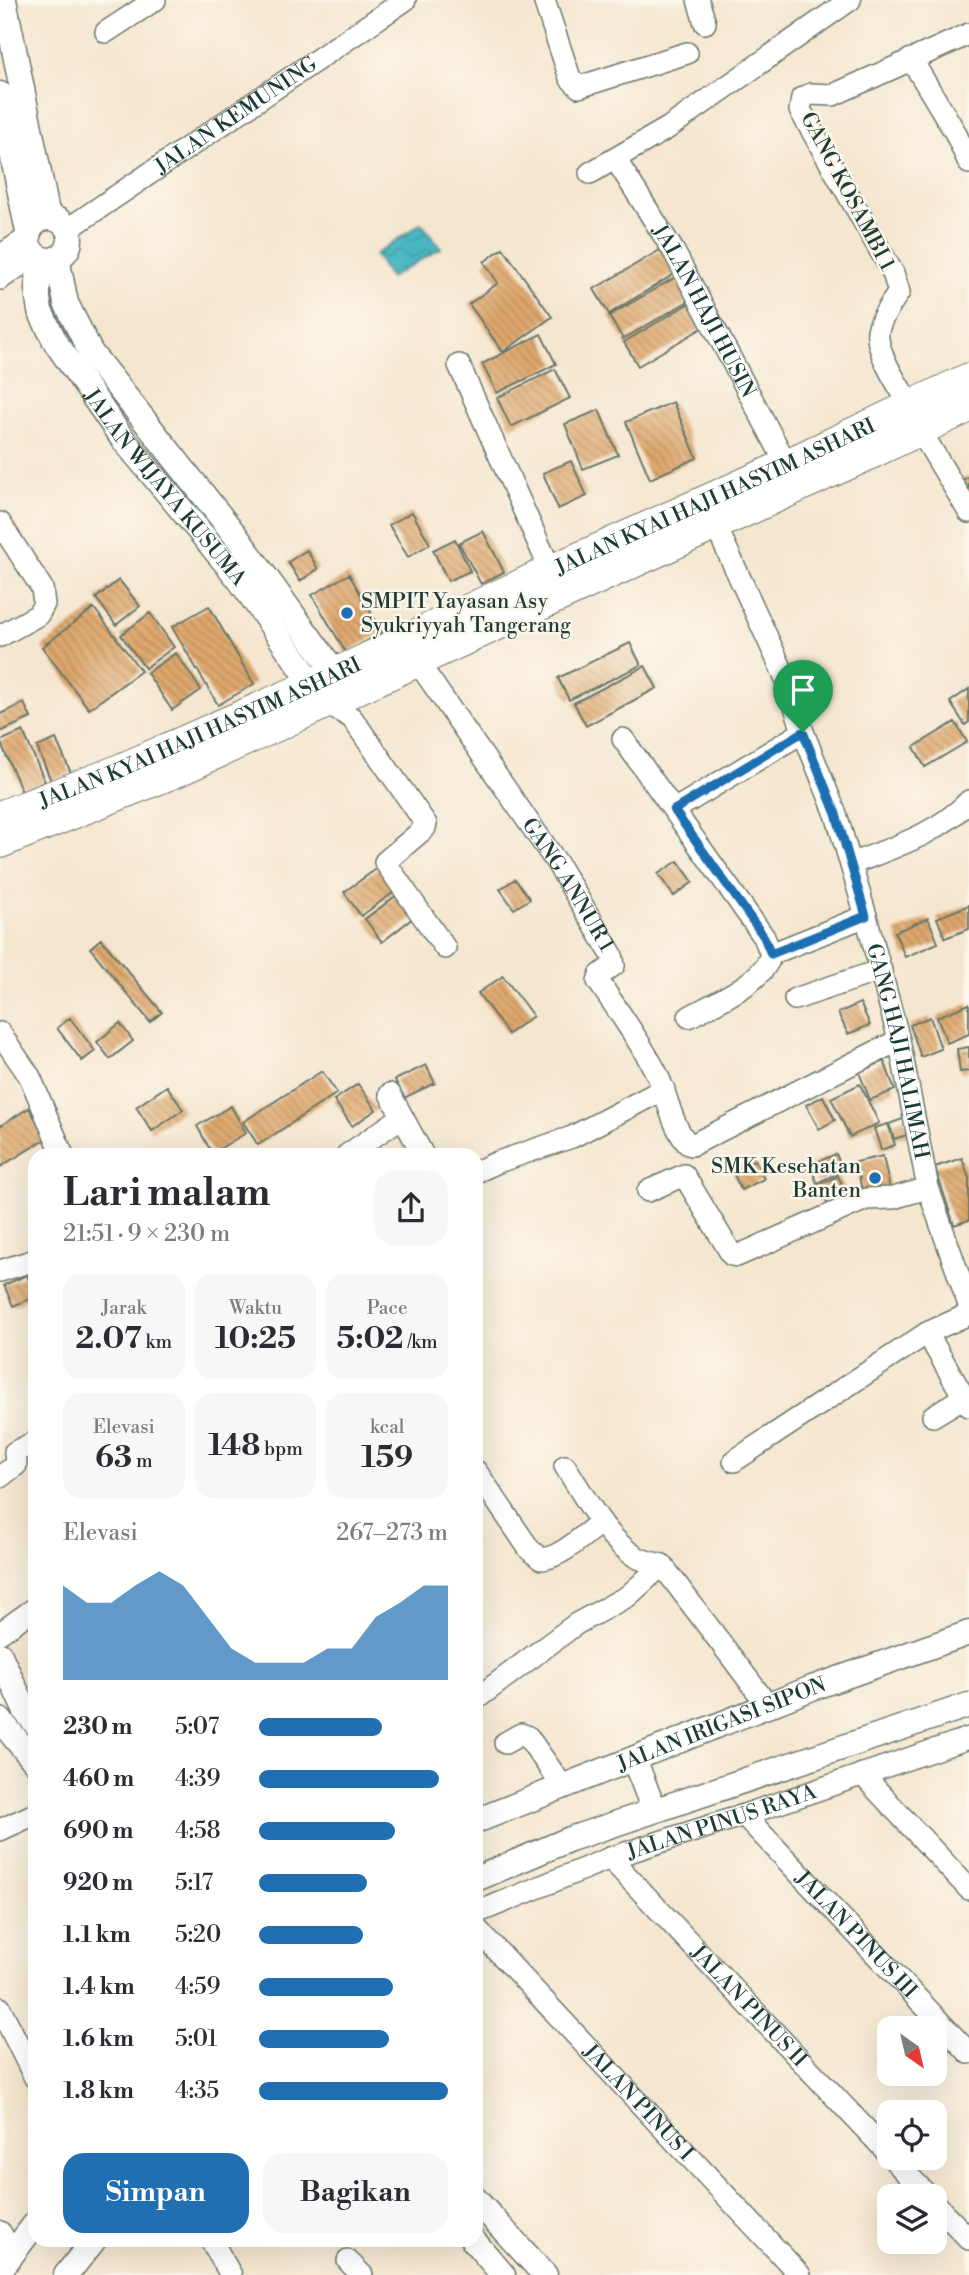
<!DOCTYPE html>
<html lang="id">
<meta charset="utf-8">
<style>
:root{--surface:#fff;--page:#f7f7f7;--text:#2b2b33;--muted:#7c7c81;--accent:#1f6fb2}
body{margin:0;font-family:"Libre Bodoni",serif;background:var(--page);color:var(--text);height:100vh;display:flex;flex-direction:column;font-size:26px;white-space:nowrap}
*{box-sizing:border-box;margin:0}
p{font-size:23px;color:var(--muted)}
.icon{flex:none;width:38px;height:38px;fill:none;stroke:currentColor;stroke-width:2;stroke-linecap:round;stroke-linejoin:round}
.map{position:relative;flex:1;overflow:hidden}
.drawer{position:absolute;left:28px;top:1148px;width:455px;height:1099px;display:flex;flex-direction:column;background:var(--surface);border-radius:21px;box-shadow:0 7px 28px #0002}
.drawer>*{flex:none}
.needle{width:46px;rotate:146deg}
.tools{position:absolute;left:877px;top:2016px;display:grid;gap:14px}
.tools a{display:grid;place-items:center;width:70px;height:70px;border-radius:14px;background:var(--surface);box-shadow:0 7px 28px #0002;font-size:35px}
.pin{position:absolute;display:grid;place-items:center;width:60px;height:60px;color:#fff;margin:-72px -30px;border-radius:50% 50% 50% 0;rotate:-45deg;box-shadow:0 0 7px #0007}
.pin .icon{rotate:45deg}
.round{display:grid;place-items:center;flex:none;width:74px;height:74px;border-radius:21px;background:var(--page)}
.summary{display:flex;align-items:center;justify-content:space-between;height:119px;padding:0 35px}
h1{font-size:38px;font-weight:700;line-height:52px}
.figures{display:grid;grid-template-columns:repeat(3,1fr);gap:10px;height:119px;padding:7px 35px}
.figures div{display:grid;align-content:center;border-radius:18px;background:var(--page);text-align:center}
.figures b{font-size:30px;font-weight:700}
.figures small{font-size:19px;font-weight:400}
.figures p{font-size:19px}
.chart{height:196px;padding:14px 35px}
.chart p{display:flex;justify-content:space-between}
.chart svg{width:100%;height:126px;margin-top:7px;fill:var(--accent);opacity:.7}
.primary-button{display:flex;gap:14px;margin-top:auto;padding:14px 35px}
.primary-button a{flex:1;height:80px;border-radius:21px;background:var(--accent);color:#fff;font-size:28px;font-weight:700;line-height:80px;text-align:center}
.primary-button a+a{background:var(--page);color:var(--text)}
ul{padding:0 35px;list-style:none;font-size:23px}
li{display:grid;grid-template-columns:112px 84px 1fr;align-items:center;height:52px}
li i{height:18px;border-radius:9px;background:var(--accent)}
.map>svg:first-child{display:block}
.water{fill:url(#water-waves);stroke:#347a7c;stroke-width:2}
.building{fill:url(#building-back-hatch)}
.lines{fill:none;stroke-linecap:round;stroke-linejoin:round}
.minor-casing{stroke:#6a786a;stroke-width:24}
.tertiary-casing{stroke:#6a786a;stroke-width:27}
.primary-casing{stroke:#6a786a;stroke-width:34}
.minor{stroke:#fff;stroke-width:21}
.tertiary{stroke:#fff;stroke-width:24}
.primary{stroke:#fff;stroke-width:32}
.route-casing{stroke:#fff;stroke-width:14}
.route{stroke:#1f6fb2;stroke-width:9}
.poi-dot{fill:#1f6fb2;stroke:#fbf7ec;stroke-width:2.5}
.labels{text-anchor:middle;stroke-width:5;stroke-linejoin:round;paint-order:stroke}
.street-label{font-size:21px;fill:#1f3d34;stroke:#fbf7ec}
.poi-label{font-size:21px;fill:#1f3d34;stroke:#fbf7ec;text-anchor:start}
</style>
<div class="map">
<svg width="969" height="2275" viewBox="0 0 969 2275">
<defs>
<pattern id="water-waves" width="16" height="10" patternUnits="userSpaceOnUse" patternTransform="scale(1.75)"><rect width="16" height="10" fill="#49b7c3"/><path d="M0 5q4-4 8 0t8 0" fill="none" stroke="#3c969f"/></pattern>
<pattern id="building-back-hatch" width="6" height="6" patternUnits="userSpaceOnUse" patternTransform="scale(1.75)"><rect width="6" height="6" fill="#dfa86d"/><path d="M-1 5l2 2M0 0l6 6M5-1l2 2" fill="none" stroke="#b48a5a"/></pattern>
</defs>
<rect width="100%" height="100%" fill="#fbf7ec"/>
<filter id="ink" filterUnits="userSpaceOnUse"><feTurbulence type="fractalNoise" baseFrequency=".0143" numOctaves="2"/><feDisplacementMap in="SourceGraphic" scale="14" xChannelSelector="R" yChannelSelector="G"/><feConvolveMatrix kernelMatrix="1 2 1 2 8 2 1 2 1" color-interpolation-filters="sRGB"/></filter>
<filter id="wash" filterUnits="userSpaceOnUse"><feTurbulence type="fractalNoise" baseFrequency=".00686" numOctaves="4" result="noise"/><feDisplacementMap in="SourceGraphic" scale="28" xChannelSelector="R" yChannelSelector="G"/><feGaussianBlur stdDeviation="1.57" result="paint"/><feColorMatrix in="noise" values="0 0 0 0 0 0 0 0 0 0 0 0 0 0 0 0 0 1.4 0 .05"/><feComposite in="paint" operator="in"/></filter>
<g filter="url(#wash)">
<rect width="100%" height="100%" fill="#f5e6cf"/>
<path class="water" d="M421 223 441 248 390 278 375 255Z"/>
<g id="blocks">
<path class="building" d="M665 247 679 271 609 314 594 289Z
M503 248 552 317 503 352 469 304 498 283 484 262Z
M681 274 694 298 623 339 609 316Z
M695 300 709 324 638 366 624 342Z
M541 334 556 364 497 393 482 364Z
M555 369 570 398 511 427 497 398Z
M673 402 697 458 650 479 626 422Z
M599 410 618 455 583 469 565 424Z
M571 461 587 496 558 509 543 473Z
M969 476V493L961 481Z
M412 512 430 544 408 557 389 525Z
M483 531 504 572 481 584 459 543Z
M455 539 470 571 448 581 433 550Z
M307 550 318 569 300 581 288 562Z
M349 574 382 632 346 653 312 595Z
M119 580 140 606 116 625 96 598Z
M209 606 254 684 218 705 172 627Z
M94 608 141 671 89 709 42 647Z
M150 613 174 647 145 668 121 635Z
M630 643 641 665 569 700 558 678Z
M176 653 201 690 172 710 147 673Z
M645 666 657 688 586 726 574 703Z
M969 689V722L965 725 950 702Z
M24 703 31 718 0 732V714Z
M955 722 967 742 925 767 914 747Z
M23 731 45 782 22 792 0 741Z
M56 739 71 773 51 781 37 747Z
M678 861 693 882 674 896 658 874Z
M382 865 398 889 361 916 344 892Z
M515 879 530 899 514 909 500 889Z
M401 892 418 914 382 942 365 919Z
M969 905V929L945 938 937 918Z
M928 918 938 943 905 957 895 932Z
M101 939 162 1012 150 1022 90 948Z
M503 976 533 1016 508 1034 478 993Z
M860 1003 870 1025 848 1034 838 1013Z
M969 1004V1034L947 1043 937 1017Z
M930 1017 941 1049 921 1057 910 1025Z
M70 1018 95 1051 82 1061 57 1028Z
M120 1023 133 1041 110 1059 97 1042Z
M969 1047V1071L960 1072 957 1049Z
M884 1061 895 1090 870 1100 859 1072Z
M426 1065 435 1083 404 1098 395 1080Z
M322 1071 337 1093 258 1145 243 1122Z
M358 1084 376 1110 352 1126 334 1100Z
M860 1084 879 1123 850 1137 831 1098Z
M167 1086 183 1110 152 1131 136 1107Z
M823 1096 835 1120 819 1129 806 1105Z
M231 1106 246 1133 212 1153 197 1126Z
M29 1108 47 1138 0 1167V1126Z
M905 1118 910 1134 894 1139 889 1124Z
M888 1124 895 1145 881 1150 874 1128Z
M836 1154 843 1171 817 1183 810 1165Z
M883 1156 890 1189 863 1195 856 1162Z
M962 1158 969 1178V1220L954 1225 935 1167Z
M755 1160 764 1179 741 1190 732 1170Z
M838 1176 851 1202 831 1211 818 1185Z
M27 1275 35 1297 13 1306 4 1285Z"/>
</g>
</g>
<g filter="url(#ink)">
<use href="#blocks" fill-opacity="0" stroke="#6a786a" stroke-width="2"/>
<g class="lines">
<g class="minor-casing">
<g id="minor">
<path d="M544 0 570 78 579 87 687 53"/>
<path d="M698 0 705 23"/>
<path d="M106 32 155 0"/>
<path d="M911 59 955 132 969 163"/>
<path id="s1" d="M616 160 673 250 787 465"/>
<path d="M590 173 668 128 850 0"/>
<path id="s2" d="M68 229 405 0"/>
<path d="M0 256 27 238"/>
<path d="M0 279 35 255"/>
<path d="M459 365 551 571"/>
<path d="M912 408C901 390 875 352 878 331 881 317 891 304 899 292L893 273 800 110 802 98 811 94 833 95 969 34"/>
<path d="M920 430 969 512"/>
<path d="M0 523 42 588 44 604 38 615 0 636"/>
<path id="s3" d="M715 524 787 681 803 732 836 814 866 916 899 1040 928 1188 969 1305"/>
<path id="s4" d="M417 661 557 863 612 955 614 965 600 975 598 981C619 1012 640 1041 657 1074 668 1097 671 1125 688 1144L692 1145 899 1040"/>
<path d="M326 703 352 718 426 824 425 828 385 862 445 948"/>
<path d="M623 739 764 937 771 954 866 916"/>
<path d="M674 810 803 732"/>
<path d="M851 864C894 847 936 835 969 801"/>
<path d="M795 999 881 970"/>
<path d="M689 1017C713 1003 764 983 771 954"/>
<path d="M0 1033 30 1077 63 1155"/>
<path d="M390 1094 423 1155"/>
<path d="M347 1155 402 1117"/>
<path d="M476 1172 498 1162 572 1137 664 1089"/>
<path d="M648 1191 684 1175 732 1255 737 1256 866 1199 893 1198 928 1188"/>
<path d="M0 1271 35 1260"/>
<path d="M927 1333 969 1406"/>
<path d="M933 1416 964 1397"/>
<path d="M734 1461 927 1333 969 1314"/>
<path d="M565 1466C583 1494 606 1539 636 1557 643 1561 654 1563 662 1565L769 1707"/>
<path d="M476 1471 530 1550 541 1559C561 1558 585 1534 601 1522"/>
<path d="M0 1477 16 1465 15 1452 35 1442"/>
<path d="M0 1633 35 1608"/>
<path d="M476 1699 576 1624 628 1596 662 1565"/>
<path d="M505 1743 521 1734 528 1737 563 1787"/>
<path d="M862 1774 969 1889"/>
<path id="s5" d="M744 1815 969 2053"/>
<path d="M0 1830 35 1814"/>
<path id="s6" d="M610 1858 889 2154"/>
<path id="s7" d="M476 1913 610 1858 744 1815 969 1738"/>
<path id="s8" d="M476 1928 800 2275"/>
<path d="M0 2008 35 2078"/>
<path d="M892 2158 928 2196"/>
<path d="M934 2203 969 2239"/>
<path d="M0 2232 13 2253"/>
<path d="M211 2240 231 2275"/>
<path d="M348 2261 362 2275"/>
</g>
</g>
<g class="tertiary-casing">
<g id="tertiary">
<path d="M4 0 48 217"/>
<path d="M0 94 28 232"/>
<circle cx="49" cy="239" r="21"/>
<path id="s9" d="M38 258V298L40 311 56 343 122 438 239 579 323 699"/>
<path d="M57 258 66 303 91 353 236 536 347 689"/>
<path d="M0 1655 26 1712 35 1723"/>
<path d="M0 1720 35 1762"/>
<path d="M634 1759 654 1810"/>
<path id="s10" d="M476 1821 812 1688 969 1633"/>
<path d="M476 1879 570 1839 969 1705"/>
<path d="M476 2200 545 2275"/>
<path d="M473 2240 503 2275"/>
<path d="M0 2270 35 2224"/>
<path d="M66 2275 94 2240"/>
</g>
</g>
<g class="primary-casing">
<g id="primary">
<path id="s11" d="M0 817 116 772 313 685 551 571 787 465 969 379"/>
<path d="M0 842 174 772 862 457 969 406"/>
</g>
</g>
<use href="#minor" class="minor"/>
<use href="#tertiary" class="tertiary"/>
<use href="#primary" class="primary"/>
</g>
</g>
<g class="lines" filter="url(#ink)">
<g class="route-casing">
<path id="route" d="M803 732 836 814 866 916 771 954 764 937 674 810Z"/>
</g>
<use href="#route" class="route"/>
</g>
<g class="poi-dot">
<circle cx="347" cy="613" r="7"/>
<circle cx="875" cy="1178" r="7"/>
</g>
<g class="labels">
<g class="street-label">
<text dy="7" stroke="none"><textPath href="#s2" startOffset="203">JALAN KEMUNING</textPath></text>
<text transform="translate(848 191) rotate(62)" y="7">GANG KOSAMBI 1</text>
<text dy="7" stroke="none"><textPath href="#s1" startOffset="175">JALAN HAJI HUSIN</textPath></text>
<text dy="7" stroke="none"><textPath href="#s9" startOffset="270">JALAN WIJAYA KUSUMA</textPath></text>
<text dy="7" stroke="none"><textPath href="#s11" startOffset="784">JALAN KYAI HAJI HASYIM ASHARI</textPath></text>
<text dy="7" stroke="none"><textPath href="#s11" startOffset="217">JALAN KYAI HAJI HASYIM ASHARI</textPath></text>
<text dy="7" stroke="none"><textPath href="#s4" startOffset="270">GANG ANNUR 1</textPath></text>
<text dy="7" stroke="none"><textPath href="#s3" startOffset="560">GANG HAJI HALIMAH</textPath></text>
<text dy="7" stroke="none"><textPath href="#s10" startOffset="264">JALAN IRIGASI SIPON</textPath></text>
<text dy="7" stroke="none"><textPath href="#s7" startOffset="262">JALAN PINUS RAYA</textPath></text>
<text dy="7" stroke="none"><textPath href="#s5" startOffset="164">JALAN PINUS III</textPath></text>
<text dy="7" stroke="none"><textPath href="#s6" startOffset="203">JALAN PINUS II</textPath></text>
<text dy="7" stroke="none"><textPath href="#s8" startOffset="238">JALAN PINUS I</textPath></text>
</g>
<g class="poi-label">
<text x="361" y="608">SMPIT Yayasan Asy<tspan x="361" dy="24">Syukriyyah Tangerang</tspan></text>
<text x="861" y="1173" text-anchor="end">SMK Kesehatan<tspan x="861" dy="24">Banten</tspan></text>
</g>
</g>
</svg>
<div class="tools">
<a><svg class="needle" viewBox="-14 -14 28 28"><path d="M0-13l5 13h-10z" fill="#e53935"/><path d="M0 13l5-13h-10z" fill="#7c7c81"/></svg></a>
<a><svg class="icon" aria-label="locate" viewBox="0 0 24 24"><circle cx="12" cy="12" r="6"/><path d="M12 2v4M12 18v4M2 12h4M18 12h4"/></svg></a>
<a><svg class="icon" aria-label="layers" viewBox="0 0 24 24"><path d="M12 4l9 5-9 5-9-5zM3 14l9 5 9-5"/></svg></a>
</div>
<div class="pin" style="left:803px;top:732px;background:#1e9e55"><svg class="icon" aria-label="arrive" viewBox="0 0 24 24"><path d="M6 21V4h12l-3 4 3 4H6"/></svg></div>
<section class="drawer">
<div class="summary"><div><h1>Lari malam</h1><p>21:51 · 9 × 230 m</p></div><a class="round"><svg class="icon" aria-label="share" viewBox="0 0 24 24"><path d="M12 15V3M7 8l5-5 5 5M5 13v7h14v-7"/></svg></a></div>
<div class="figures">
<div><p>Jarak</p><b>2.07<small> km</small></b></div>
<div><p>Waktu</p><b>10:25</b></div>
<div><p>Pace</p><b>5:02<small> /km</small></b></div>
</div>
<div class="figures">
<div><p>Elevasi</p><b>63<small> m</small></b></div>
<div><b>148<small> bpm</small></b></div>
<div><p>kcal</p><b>159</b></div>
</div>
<div class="chart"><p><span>Elevasi</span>267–273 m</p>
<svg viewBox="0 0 160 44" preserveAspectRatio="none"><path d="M0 44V11L10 17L20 17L30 11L40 6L50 11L60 22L70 33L80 38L90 38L100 38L110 33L120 33L130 22L140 17L150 11L160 11V44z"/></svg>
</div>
<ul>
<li><b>230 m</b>5:07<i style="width:65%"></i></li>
<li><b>460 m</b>4:39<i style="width:95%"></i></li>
<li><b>690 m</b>4:58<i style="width:72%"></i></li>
<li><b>920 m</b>5:17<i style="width:57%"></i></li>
<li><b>1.1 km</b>5:20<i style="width:55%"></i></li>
<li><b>1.4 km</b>4:59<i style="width:71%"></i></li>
<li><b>1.6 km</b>5:01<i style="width:69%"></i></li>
<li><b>1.8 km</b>4:35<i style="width:100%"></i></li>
</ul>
<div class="primary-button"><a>Simpan</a><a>Bagikan</a></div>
</section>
</div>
